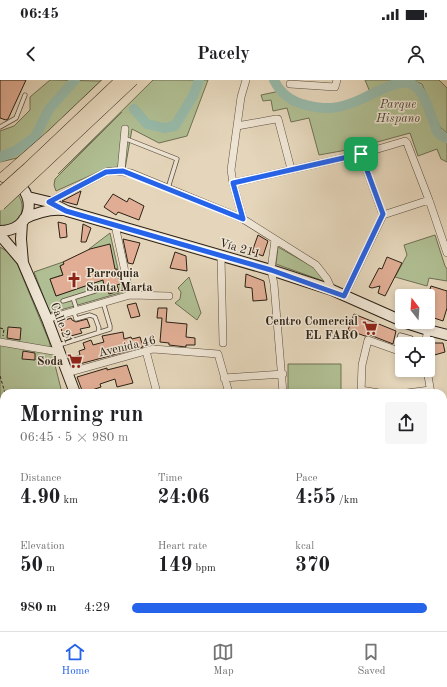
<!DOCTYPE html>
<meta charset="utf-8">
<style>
:root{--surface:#fff;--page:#f6f6f6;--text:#202124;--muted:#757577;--line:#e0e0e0;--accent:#2563eb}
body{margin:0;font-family:"Old Standard TT",serif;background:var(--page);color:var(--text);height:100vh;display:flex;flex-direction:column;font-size:15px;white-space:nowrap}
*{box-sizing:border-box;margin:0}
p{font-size:13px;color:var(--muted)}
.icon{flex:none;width:22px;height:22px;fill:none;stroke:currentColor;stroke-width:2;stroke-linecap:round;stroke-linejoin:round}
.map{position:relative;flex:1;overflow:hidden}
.details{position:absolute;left:0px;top:309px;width:447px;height:242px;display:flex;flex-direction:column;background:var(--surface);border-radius:12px 12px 0 0;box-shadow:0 2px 6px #0003}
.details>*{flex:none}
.needle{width:26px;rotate:343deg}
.buttons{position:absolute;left:395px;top:209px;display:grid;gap:8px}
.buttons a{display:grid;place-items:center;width:40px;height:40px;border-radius:4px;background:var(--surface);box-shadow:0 2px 6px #0003;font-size:20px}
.pin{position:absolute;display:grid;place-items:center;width:34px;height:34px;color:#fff;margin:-17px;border-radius:8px;box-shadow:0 2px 6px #0006}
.round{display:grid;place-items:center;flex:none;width:42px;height:42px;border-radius:4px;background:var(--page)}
.overview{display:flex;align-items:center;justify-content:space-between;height:68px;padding:0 20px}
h1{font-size:22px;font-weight:700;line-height:30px}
.metrics{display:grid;grid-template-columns:repeat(3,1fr);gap:6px;height:68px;padding:4px 20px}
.metrics div{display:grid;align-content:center}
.metrics b{font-size:20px;font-weight:700}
.metrics small{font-size:11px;font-weight:400}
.metrics p{font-size:11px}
ul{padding:0 20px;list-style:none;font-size:13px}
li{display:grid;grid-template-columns:64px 48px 1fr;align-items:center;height:30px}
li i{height:10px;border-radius:5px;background:var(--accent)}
.status{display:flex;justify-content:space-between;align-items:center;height:28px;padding:0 20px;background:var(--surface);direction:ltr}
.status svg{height:11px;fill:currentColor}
header{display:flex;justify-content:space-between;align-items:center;height:52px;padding:0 20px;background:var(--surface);font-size:18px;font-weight:700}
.tabs{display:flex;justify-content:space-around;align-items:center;height:56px;border-top:1px solid var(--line);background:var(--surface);font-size:11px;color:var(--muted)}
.tabs a{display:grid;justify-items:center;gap:2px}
.tabs .on{color:var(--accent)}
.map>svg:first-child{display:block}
.green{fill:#b0bf93;stroke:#6e7054;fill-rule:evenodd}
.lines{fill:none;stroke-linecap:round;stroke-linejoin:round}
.river{stroke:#97baaa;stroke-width:10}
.building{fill:#e1ae95;stroke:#2b2115}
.service-casing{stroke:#5a4e3e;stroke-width:5}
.minor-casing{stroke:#5a4e3e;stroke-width:8}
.tertiary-casing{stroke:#5a4e3e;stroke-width:10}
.secondary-casing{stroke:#2b2115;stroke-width:12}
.trunk-casing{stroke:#2b2115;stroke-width:12}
.path{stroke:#2b2115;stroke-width:1;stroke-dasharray:3 2;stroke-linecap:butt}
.service{stroke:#eee4d3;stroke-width:3.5}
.minor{stroke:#eee4d3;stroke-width:7}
.tertiary{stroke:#eee4d3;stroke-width:8}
.secondary{stroke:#eee4d3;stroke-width:10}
.trunk{stroke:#e5d6bb;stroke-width:11}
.trunk-bridge-casing{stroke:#2b2115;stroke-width:12;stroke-linecap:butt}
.trunk-bridge{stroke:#e5d6bb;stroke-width:11}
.route-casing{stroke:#fff;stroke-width:8}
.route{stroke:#2563eb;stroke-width:5}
.labels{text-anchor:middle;stroke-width:3;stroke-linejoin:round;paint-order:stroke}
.park-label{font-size:12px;font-style:italic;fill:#4c4834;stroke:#eee4d3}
.street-label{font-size:12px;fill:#2b2115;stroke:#eee4d3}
.poi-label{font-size:12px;font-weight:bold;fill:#2b2115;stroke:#eee4d3;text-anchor:end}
</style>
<div class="status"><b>06:45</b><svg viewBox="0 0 49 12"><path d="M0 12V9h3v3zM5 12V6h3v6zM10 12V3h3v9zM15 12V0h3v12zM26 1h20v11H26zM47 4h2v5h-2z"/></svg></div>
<header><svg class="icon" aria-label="back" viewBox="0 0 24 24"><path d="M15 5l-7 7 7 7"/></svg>Pacely<svg class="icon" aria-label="person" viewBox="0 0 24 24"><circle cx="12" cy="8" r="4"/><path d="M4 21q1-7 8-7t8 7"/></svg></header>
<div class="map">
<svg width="447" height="551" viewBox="0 0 447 551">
<rect width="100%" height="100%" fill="#e5d6bb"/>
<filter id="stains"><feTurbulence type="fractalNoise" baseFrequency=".005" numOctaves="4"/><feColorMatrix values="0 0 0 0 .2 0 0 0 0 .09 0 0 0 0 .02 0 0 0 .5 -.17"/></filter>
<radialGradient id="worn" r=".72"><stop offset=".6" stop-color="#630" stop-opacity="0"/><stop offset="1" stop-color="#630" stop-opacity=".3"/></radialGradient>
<path class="green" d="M50 0 101 1 41 59 17 78 0 82V51L14 46 30 30V17Z
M153 0H208L187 56 159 63 132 49 125 89 118 87 107 88 56 111 54 105 55 99 122 32 58 94Z
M365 0H400L386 4 370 12Z
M412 0H439L447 8V53L440 47 422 4Z
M406 4 416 8 421 15 436 54 447 60V82L441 79 437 69 418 76 410 53 352 69 319 75 309 38 291 42 287 28 273 31 271 20 263 21 261 15 280 11C290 22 296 25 311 28 345 37 374 11 406 4Z
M0 105C23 106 31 136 10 145 7 146 3 146 0 146Z
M110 153 123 212 50 233 34 192 63 182 64 184 60 186 62 193 92 179 89 169ZM77 190 99 201 56 216 50 199Z
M435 155 445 186 447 189V201L429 198 427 206 395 197 407 175 404 165Z
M0 167 8 172 16 181 49 261 62 313H4V401L0 402Z
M278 167 315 188 326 202 276 184Z
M189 197 201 233 197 240 175 223 180 219 181 212 178 208Z
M288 284H341V313H288Z"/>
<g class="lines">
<path class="river" d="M274 0C280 13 292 22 306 25 326 30 338 29 357 21 370 16 395 0 409 3 424 8 428 29 434 43 435 46 436 51 439 54 441 56 445 57 447 58
M134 29 147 44 164 48 175 46 194 14 199 0
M0 77 15 71 35 57 49 29 75 0"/>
</g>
<path class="building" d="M0 0H26L8 39 6 40 0 38Z
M81 111 77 125 62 121Z
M113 114 127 122 129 118 144 126 139 140 118 132 116 135 104 127Z
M58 142 66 144 67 157 60 158Z
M83 144 91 148 86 162H81Z
M258 155 268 161 263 176 252 172Z
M123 159 140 163 133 184 128 183Z
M110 164 115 189H117L120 204 117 205 119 211 109 214 108 210 105 211 103 200 56 216 50 199 63 195 60 186 64 184 63 182 90 169Z
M175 172 186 176 187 191 170 188Z
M387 177 402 183 385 216 378 213 380 206 372 208 369 207 379 188 382 189Z
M246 194 264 201 267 220 253 221 252 208 245 207Z
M431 206 447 211V228L443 241 428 236V215Z
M136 223 140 236 131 238 127 225Z
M158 228H167L166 242 187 244 186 257 195 258V265H186V267L169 265V263L160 262 162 238H157Z
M354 234 396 251 393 264 370 255 365 256 348 250Z
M71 238 72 240 76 242 87 239 90 247 80 249 82 253 63 258 60 242Z
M8 247 21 248 20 260 7 258Z
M123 252 124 259 131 257 132 259 140 257 143 267 72 286 69 278 80 275 79 271 85 269 83 263 91 260 93 265 104 262 102 256Z
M430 263H443L445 272 431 276 429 270Z
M23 271 35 273V280L22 279Z
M127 285 133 303 117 307 115 299 100 304 101 307 83 313 77 297 107 288V290Z"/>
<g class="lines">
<g class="service-casing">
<path id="service" d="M0 47 16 38 25 15
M124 58 177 79 168 108
M73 218 77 230
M63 221 95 211
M74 232 76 239 90 235 95 237 99 248 98 253
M59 265 110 249V246L103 222
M396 270 400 255 411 258 409 264
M290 548 296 547"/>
</g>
<g class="minor-casing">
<path id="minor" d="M290 4 335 7 337 0
M237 46 276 39H278L291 89
M121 91 125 49
M233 103 361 74 405 61 407 63 429 120 447 173
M49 122 106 92 115 91 131 93 243 139 316 185 327 199 332 210
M383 135 429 120
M243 139 233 103 231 90 241 17 246 0
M115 145 130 215
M275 160 271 190 274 204 283 313
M221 177 223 263
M344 216 383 135 361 74
M47 239 130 215 169 216
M0 262 59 272
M425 264 428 250
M146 271 157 313
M427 290 431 313
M67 293 153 269 218 274 229 313
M224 298 283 294
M361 310 379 313
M361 313 362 285 368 260 396 270 402 271
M407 313 430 310
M443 374 447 393
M443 421 447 420
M443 460 447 459
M0 498 4 485
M428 547 429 551
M32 551 33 547
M81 551 83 547
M131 551 132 547
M289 551 290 547"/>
</g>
<g class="tertiary-casing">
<path id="tertiary" d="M0 468 4 467"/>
</g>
<g class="secondary-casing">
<path id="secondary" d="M28 117 49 122 67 131 271 190 332 210 402 241
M24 139C36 133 48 129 62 130
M22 142 21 159 23 183 47 239 75 313
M0 151C30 151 39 118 15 101
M0 155 23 182
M403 242 428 250 447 255
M166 547 168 551"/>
</g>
<g class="trunk-casing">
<path id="trunk" d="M4 97 51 56 110 0"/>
</g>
<path class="path" d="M0 248 4 249 3 256
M0 296 5 313
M0 329 4 320
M0 373 4 385"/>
<use href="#service" class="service"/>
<use href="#minor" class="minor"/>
<use href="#tertiary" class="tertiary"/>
<use href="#secondary" class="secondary"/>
<use href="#trunk" class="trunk"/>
<g class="trunk-bridge-casing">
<path id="trunk-bridge" d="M0 113 28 88 121 0
M0 125 133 0"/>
</g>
<use href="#trunk-bridge" class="trunk-bridge"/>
</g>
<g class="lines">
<g class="route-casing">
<path id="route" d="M361 74 383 134 344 216 271 190 66 131 49 122 106 92 123 91 243 139 233 103Z"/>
</g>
<use href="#route" class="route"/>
</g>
<defs>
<g id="church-bare" transform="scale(1.2)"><path d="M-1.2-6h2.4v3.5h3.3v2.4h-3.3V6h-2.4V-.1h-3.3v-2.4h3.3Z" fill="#8f2418" stroke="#eee4d3" stroke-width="2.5" paint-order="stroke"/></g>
<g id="supermarket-bare" transform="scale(1.2)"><path d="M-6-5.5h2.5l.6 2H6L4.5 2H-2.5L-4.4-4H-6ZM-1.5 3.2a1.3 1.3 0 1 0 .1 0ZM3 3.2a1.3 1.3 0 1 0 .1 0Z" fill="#8f2418" stroke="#eee4d3" stroke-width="2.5" paint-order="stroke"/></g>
</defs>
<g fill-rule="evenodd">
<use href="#church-bare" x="74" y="200"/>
<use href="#supermarket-bare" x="370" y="248"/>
<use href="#supermarket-bare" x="75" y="281"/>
</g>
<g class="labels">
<g class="park-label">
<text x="398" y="28">Parque<tspan x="398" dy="14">Hispano</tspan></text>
</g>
<g class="street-label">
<text transform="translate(240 168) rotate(16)" y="4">Vía 211</text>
<text transform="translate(62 243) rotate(69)" y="4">Calle 21</text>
<text transform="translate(127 266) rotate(-13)" y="4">Avenida 46</text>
</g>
<g class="poi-label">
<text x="86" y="197" text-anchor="start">Parroquia<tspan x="86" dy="14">Santa Marta</tspan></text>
<text x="358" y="245">Centro Comercial<tspan x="358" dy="14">EL FARO</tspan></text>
<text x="63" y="285">Soda</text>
</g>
</g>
<rect width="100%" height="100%" filter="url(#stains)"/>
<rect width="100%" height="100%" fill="url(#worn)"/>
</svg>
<div class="buttons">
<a><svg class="needle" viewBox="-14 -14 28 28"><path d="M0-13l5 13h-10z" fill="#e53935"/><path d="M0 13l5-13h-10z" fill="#757577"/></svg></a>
<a><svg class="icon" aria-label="locate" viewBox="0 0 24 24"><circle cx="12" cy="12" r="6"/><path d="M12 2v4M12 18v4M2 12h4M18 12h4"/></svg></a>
</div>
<div class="pin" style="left:361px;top:74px;background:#1e9e55"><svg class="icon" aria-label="arrive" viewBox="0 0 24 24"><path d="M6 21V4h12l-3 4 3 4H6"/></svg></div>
<section class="details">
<div class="overview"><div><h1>Morning run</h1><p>06:45 · 5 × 980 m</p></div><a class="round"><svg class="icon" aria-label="share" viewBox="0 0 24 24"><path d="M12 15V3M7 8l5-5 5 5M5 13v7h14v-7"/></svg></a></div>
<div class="metrics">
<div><p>Distance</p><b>4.90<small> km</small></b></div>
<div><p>Time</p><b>24:06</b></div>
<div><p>Pace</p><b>4:55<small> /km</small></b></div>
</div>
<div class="metrics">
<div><p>Elevation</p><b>50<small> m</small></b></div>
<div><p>Heart rate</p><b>149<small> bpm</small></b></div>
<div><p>kcal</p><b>370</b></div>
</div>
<ul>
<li><b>980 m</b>4:29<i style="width:100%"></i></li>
</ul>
</section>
</div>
<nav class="tabs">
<a class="on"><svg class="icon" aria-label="home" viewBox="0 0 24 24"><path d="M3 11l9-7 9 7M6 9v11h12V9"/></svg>Home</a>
<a><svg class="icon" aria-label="map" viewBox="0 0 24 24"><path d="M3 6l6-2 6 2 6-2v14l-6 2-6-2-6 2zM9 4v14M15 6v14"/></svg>Map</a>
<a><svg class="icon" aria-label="saved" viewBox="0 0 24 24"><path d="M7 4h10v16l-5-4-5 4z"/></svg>Saved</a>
</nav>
